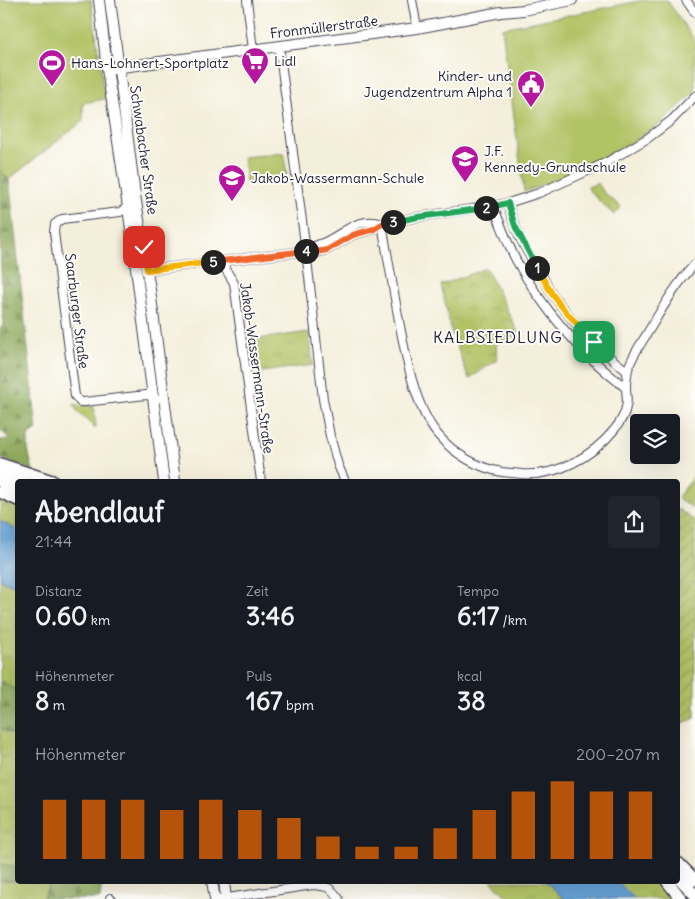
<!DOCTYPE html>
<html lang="de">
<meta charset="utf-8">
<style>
:root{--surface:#171b24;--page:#20242c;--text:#f1f3f6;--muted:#9ea1a6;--accent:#b45309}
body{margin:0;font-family:Delius,sans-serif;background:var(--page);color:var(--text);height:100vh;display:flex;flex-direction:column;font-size:19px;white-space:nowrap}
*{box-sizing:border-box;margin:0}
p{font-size:16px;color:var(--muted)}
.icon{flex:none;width:28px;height:28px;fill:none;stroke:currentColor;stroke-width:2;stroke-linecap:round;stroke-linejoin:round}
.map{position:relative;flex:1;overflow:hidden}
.drawer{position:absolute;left:15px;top:479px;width:665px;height:405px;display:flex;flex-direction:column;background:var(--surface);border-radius:5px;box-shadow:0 5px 20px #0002}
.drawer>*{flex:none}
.controls{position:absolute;left:630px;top:414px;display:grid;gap:10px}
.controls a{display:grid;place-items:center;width:50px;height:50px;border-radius:5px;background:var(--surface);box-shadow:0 5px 20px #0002;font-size:25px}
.pin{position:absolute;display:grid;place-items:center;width:42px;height:42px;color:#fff;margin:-21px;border-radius:10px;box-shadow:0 2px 8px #0006}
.km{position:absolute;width:25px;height:25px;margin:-12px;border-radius:50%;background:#222;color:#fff;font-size:14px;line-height:25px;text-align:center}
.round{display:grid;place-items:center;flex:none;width:52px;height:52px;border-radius:5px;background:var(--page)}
.overview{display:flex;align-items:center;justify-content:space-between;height:85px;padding:0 20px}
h1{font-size:28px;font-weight:800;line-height:38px}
.figures{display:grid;grid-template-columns:repeat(3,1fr);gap:8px;height:85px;padding:5px 20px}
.figures div{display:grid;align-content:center}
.figures b{font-size:25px;font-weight:800}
.figures small{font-size:14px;font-weight:400}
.figures p{font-size:14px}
.chart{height:140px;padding:10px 20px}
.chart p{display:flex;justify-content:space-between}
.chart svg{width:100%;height:90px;margin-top:5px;stroke:var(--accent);stroke-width:6}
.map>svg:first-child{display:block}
.grass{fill:url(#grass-tufts);stroke:#6a7250}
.forest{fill:url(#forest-firs);stroke:#58664b}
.park{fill:url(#park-crowns);stroke:#6a7250}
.garden{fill:url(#garden-furrows);stroke:#6a7250}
.pitch{fill:#b2c366;stroke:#6a7250}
.water{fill:#64a0d5;stroke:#436188}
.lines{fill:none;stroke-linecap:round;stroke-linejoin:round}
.minor-casing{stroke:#424153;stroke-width:10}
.major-casing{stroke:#424153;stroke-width:12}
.highway-casing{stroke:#424153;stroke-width:14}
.minor{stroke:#fff;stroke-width:8}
.major{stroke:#fff;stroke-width:10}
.highway{stroke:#fff;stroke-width:11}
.split-1-casing{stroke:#fff;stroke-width:10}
.split-2-casing{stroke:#fff;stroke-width:10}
.split-3-casing{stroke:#fff;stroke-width:10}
.split-4-casing{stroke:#fff;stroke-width:10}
.split-5-casing{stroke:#fff;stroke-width:10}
.split-6-casing{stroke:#fff;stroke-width:10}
.split-1{stroke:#f5b400;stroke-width:6}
.split-2{stroke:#22a559;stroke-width:6}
.split-3{stroke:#22a559;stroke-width:6}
.split-4{stroke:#f0652b;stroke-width:6}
.split-5{stroke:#f0652b;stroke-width:6}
.split-6{stroke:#f5b400;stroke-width:6}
.labels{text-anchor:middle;stroke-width:4;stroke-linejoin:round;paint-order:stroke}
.street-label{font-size:14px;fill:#22223b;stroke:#fdfcf7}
.poi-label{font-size:14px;fill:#22223b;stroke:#fdfcf7;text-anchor:start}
.quarter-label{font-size:16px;letter-spacing:1px;fill:#22223b;stroke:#fdfcf7}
</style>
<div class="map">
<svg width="695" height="899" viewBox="0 0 695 899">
<defs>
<pattern id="grass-tufts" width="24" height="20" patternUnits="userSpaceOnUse" patternTransform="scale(1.25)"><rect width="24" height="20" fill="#b2c366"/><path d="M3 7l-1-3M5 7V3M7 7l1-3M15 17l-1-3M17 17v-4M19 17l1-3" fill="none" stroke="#99a759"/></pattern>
<pattern id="forest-firs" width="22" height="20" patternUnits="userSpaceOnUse" patternTransform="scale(1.25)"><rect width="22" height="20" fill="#8da95b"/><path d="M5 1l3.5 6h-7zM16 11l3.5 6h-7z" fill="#73894c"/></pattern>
<pattern id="park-crowns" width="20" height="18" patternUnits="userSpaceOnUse" patternTransform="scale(1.25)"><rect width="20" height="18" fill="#b2c366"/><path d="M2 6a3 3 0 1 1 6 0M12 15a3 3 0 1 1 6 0" fill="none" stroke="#99a759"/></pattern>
<pattern id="garden-furrows" width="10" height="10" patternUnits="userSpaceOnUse" patternTransform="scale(1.25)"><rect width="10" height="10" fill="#b2c366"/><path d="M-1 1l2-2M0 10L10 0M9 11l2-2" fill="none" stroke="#99a759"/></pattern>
</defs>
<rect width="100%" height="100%" fill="#fdfcf7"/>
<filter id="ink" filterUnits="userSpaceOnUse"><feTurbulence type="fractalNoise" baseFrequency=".02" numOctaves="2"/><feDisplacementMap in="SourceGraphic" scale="10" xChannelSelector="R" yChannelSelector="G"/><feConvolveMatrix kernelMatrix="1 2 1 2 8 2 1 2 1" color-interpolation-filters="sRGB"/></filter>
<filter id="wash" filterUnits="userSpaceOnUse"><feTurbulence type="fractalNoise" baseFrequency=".0096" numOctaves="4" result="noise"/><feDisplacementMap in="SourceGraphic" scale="20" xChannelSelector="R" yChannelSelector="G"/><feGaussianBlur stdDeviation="1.12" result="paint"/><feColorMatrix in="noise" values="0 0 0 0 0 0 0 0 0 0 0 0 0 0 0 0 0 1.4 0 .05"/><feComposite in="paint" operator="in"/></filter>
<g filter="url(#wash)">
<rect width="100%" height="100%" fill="#f4efdb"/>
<path class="grass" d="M309 332 313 365 255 373 251 340Z
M74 404C81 407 88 403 94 407L96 428H94C90 417 79 420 74 404Z
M0 496 17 504V530L0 521Z
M0 579 17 587V690L0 682Z
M0 728 17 737V867L0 864Z
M0 880 5 881H51L42 899H0Z
M491 881H545L565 899H509Z
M617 881H659L673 899H635Z"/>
<path class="forest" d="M0 170 9 179 37 430 28 436V450L33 471 0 458V440L10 439 0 430V329L3 325 0 237Z
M0 682 17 690V737L0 728Z
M0 864 17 867V880L5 881 0 880Z
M51 881H102L100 899H42Z"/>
<path class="park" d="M598 183 604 193 621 207 614 215 590 192 588 187Z
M486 268 519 334 496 344 497 360 469 379 452 334 441 285Z"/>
<path class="garden" d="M695 472V509L680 500 678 497 692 479Z
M678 509 695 521V718L678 725Z"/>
<path class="pitch" d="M0 0H91L105 99 83 103V121L9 179 0 170Z
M645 0H667L695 41V91L664 121 636 140 578 171 524 192 502 28Z
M284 153 287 178 246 183 243 157Z"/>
<path class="water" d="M0 521 17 530V587L0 579Z
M545 881H617L635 899H565Z"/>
</g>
<g filter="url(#ink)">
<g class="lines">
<g class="minor-casing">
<path id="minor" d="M247 0 253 50
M412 0 417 28
M686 0 695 13
M279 47 306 251 323 399 330 436 338 465 345 481
M130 203 128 207 120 212 62 219 55 224 54 232 75 396 80 402H84L146 395 153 396 157 399
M508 203C513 225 525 251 538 269 544 277 547 287 553 295 574 324 599 350 627 371
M493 206C501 224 507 243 516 260 541 307 583 356 626 388
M382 224C387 253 392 281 397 310 404 347 413 406 438 435 454 454 478 468 502 472 509 473 515 473 521 474 556 477 592 457 614 430 619 424 625 414 626 407 628 400 626 394 626 388 626 382 627 375 628 369 632 356 641 344 648 332 662 309 676 284 695 264
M306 251C314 245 319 245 327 241 345 232 360 216 382 224
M224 261 226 270 234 283 261 481
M147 270 306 251 316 253 327 250 353 235 374 229 382 224 418 217 493 206 508 203 539 193 579 175 609 161 648 138 672 120 695 96
M110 898 111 899
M221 899 313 885C327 886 331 887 339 899"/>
</g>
<g class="major-casing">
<path id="major" d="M99 0 107 69 128 207 164 481
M110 0 135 195 150 290 175 481
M114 68 417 28 501 12 524 10 572 0
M212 881 215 899
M224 881 226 899"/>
</g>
<g class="highway-casing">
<path id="highway" d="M0 464 52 481
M1 471 24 481
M0 481 18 489
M0 492 18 500
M678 863 695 880
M678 877 695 895
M667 881 681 899"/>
</g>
<use href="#minor" class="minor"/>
<use href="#major" class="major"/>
<use href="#highway" class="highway"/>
</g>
</g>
<g class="lines" filter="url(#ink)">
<g class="split-1-casing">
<path id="split-1" d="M537 268 552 294 566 312 594 342"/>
</g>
<g class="split-2-casing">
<path id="split-2" d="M486 208 508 203 515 226 537 268"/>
</g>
<g class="split-3-casing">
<path id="split-3" d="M393 222 418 217 486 208"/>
</g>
<g class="split-4-casing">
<path id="split-4" d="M306 251 316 252 327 250 353 235 374 229 382 224 393 222"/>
</g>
<g class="split-5-casing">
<path id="split-5" d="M213 262 306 251"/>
</g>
<g class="split-6-casing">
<path id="split-6" d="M144 247 147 270 213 262"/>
</g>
<use href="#split-1" class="split-1"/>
<use href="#split-2" class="split-2"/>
<use href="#split-3" class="split-3"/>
<use href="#split-4" class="split-4"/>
<use href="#split-5" class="split-5"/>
<use href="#split-6" class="split-6"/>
</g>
<defs>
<g id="supermarket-pin" transform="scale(1.4375)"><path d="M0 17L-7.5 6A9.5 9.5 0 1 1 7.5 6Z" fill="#b5179e" stroke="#fdfcf7"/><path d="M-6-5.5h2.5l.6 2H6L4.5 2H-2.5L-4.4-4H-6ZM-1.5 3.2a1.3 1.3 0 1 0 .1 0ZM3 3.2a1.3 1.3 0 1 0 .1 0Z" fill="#fff"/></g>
<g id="stadium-pin" transform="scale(1.4375)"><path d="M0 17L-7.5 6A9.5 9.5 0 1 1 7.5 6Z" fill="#b5179e" stroke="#fdfcf7"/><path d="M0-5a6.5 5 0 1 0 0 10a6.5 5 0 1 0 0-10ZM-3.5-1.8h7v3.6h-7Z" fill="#fff"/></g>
<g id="civic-pin" transform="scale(1.4375)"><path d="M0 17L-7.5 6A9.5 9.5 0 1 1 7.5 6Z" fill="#b5179e" stroke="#fdfcf7"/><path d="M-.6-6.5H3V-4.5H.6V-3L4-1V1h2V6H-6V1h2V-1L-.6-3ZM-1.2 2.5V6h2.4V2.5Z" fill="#fff"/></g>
<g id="school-pin" transform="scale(1.4375)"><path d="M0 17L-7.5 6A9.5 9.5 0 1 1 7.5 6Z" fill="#b5179e" stroke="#fdfcf7"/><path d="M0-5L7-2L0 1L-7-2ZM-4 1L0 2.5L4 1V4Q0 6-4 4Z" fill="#fff"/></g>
</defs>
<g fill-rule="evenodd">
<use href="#supermarket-pin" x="255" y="61"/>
<use href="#stadium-pin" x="52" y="63"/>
<use href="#civic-pin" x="531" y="84"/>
<use href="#school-pin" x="465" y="159"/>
<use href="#school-pin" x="232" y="178"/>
</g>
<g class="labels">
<g class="street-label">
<text transform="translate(324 27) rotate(-7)" y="5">Fronmüllerstraße</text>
<text transform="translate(144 150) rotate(82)" y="5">Schwabacher Straße</text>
<text transform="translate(77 311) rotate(83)" y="5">Saarburger Straße</text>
<text transform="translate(257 368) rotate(82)" y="5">Jakob-Wassermann-Straße</text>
</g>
<g class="poi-label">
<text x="274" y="66">Lidl</text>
<text x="71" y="68">Hans-Lohnert-Sportplatz</text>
<text x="512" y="81" text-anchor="end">Kinder- und<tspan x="512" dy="16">Jugendzentrum Alpha 1</tspan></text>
<text x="484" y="156">J.F.<tspan x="484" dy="16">Kennedy-Grundschule</tspan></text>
<text x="251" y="183">Jakob-Wassermann-Schule</text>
</g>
<g class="quarter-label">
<text x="498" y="343">KALBSIEDLUNG</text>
</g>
</g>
</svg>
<div class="controls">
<a><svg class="icon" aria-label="layers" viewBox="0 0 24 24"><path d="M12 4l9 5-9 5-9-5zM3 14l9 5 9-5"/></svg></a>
</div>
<div class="pin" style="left:594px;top:342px;background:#1e9e55"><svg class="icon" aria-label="arrive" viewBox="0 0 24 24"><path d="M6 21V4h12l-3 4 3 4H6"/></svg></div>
<div class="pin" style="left:144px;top:247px;background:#d93025"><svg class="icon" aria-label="check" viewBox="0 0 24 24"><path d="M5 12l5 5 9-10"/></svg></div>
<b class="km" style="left:537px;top:268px">1</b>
<b class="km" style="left:486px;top:208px">2</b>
<b class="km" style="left:393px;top:222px">3</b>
<b class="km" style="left:306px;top:251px">4</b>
<b class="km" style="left:213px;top:262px">5</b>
<section class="drawer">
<div class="overview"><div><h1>Abendlauf</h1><p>21:44</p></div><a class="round"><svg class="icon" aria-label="share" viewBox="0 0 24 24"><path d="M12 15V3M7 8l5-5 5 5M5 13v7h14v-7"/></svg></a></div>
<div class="figures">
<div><p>Distanz</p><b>0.60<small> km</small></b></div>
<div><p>Zeit</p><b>3:46</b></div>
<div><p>Tempo</p><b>6:17<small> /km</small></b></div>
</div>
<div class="figures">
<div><p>Höhenmeter</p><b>8<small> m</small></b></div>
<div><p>Puls</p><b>167<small> bpm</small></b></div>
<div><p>kcal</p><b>38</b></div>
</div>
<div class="chart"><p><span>Höhenmeter</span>200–207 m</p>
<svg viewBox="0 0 160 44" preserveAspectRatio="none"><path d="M5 44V15M15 44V15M25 44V15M35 44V20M45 44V15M55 44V20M65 44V24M75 44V33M85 44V38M95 44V38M105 44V29M115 44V20M125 44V11M135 44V6M145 44V11M155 44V11"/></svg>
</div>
</section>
</div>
